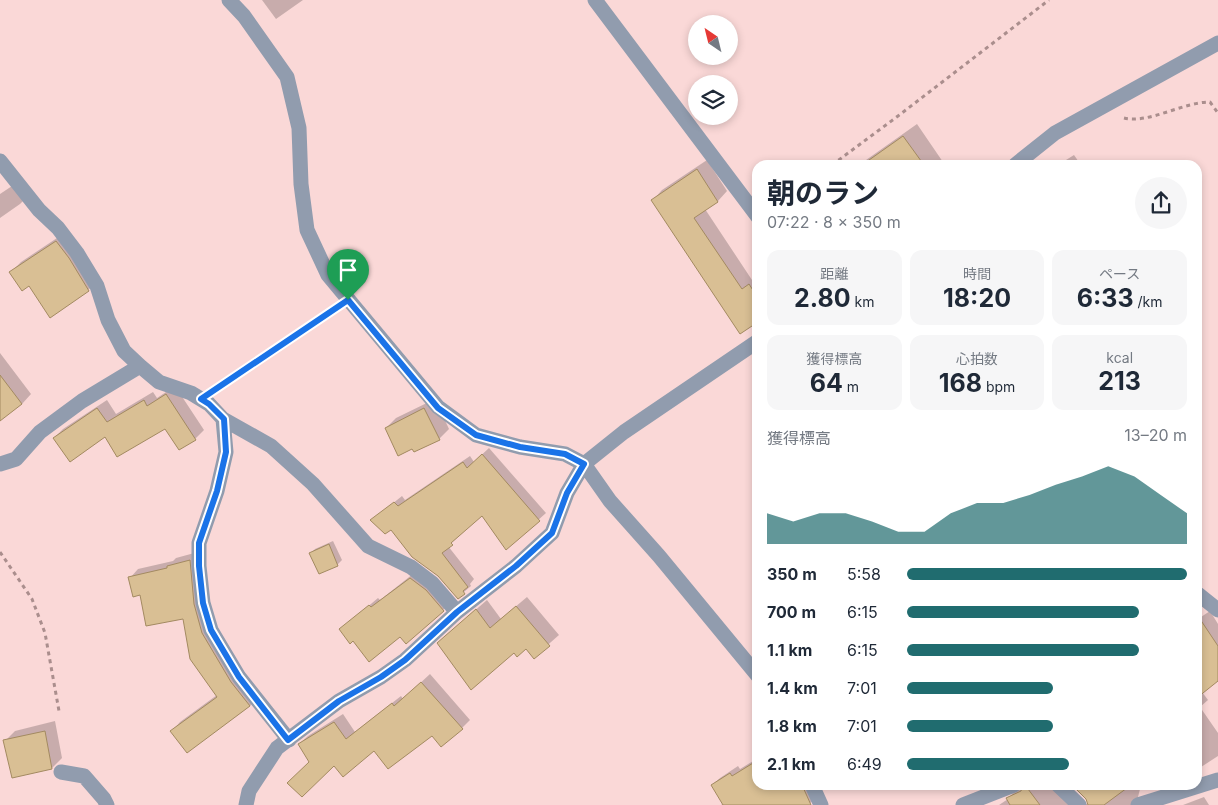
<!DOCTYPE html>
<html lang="ja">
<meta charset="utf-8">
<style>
:root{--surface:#fff;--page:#f6f6f7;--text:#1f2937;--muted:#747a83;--accent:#206c6f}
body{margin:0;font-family:Inter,"Noto Sans JP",sans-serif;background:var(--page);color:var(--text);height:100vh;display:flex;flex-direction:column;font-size:19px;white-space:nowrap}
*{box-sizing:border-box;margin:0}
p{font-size:16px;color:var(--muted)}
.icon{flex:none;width:28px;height:28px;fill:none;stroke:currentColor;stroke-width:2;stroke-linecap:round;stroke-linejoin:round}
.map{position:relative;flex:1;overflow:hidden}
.drawer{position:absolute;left:752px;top:160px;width:450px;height:630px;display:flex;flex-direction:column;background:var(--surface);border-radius:15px;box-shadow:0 2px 8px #0003}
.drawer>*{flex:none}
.needle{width:32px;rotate:325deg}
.controls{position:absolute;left:688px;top:15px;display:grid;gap:10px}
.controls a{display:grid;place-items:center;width:50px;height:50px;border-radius:50%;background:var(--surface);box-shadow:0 2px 8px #0003;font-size:25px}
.pin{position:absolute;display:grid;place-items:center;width:42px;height:42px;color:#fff;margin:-51px -21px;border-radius:50% 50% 50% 0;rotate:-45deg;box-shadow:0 0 5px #0007}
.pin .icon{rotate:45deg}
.round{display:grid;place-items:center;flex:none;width:52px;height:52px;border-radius:26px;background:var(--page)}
.head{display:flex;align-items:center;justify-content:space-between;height:85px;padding:0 15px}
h1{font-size:28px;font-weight:700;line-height:38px}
.stats{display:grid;grid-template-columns:repeat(3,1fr);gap:8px;height:85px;padding:5px 15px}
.stats div{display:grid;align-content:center;border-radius:12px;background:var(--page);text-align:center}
.stats b{font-size:25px;font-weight:700}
.stats small{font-size:14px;font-weight:400}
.stats p{font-size:14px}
.chart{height:140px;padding:10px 15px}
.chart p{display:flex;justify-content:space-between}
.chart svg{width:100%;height:90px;margin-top:5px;fill:var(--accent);opacity:.7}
ul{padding:0 15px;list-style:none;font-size:16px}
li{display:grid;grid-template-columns:80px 60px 1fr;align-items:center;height:38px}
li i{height:12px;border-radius:6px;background:var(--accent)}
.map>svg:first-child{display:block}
.shadow{fill:#0003}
.building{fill:#d9bf94;stroke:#a38a61}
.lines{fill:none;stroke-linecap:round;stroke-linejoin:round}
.path{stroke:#aa8e8d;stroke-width:3;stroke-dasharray:4 4;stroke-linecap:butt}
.minor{stroke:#919cae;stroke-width:15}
.route-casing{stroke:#fff;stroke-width:10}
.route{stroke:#1a73e8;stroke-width:6}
</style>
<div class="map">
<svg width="1218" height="805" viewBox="0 0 1218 805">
<rect width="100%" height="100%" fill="#fad8d7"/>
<path class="shadow" d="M262 0H303L276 19Z
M917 124 945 165H859Z
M1074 155 1081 165H1058Z
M707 160 727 191 718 201 705 209 752 280 758 276V320L653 200 662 190Z
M21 180 30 194 20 204 0 218V194Z
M66 232 98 281 88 290 29 285 11 272 21 262Z
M0 353 31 394 22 404 0 419Z
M175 386 204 430 195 439 166 427 105 435 54 438 63 429 107 400 116 414 153 392 157 398Z
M435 399 449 429 439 439 386 428 396 418Z
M489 448 546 513 507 548 482 514 448 546 474 579 470 584 471 586 458 597 439 575 392 528 372 520 402 496 405 500 470 456 474 462Z
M333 541 342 560 337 565 319 573 311 553 315 549Z
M198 552 202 595 239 673 258 697 250 706 172 731 180 722 217 695 184 617 141 594 130 578 138 569 173 561 176 558Z
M418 570 451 602 443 610 400 636 353 640 340 630 378 598 380 600Z
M527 597 559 635 534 657 526 648 514 652 449 633 487 600 501 619Z
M1210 611 1218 624V680L1202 692 1208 700 1200 707 1218 733V756L1198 769V619Z
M430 674 470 720 462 728 375 749 334 764 310 762 299 744 308 736 343 714 355 732 401 696 403 699Z
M55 721 62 758 52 768 13 776 5 741 15 731Z
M758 758V785H813L818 796 808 805H721L724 803 712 785 720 778 738 766 740 769Z
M1024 785H1066L1083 802 1089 805H999L1008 799 1017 788Z
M1073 785H1138L1140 789 1138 797 1141 801 1137 805H1089V801Z
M1204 797 1209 805H1183Z"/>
<path class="building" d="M903 136 924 165H862Z
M697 169 718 202 694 218 742 289 749 284 758 298V322L740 334 651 200Z
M56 241 69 258 89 291 50 318 29 286 22 291 9 272Z
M0 375 22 404 0 421Z
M166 394 196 440 179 450 165 429 117 457 105 437 70 462 53 438 97 408 107 422 144 400 147 406Z
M424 408 440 440 414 452 412 449 398 456 385 428Z
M482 454 540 521 506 550 482 516 451 543 453 545 442 553 468 587 463 591 465 594 458 599 438 576 412 557 391 530 385 534 370 520 394 502 398 506 463 462 467 468Z
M329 544 338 566 319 574 309 553Z
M190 560 194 604 202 633 231 682 250 706 187 753 170 731 217 697 190 659 183 619 146 626 140 595 133 597 128 577 167 568V566Z
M410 578 426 590 444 611 406 644 400 637 369 662 353 641 350 644 339 629 369 605 371 607Z
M516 606 550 646 534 659 526 649 517 657 514 653 471 690 437 643 476 609 490 628Z
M1198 616 1218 646V681L1198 697Z
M421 682 463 729 441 747 432 736 388 769 374 751 343 777 334 766 302 797 287 783 309 762 298 744 334 722 346 739 392 703 394 706Z
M45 731 52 769 12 778 3 740Z
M758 760V785H802L811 805H723L711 785 730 773 732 776Z
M1023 785H1025L1040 805H1010L1006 798 1021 791Z
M1084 785H1131L1104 805H1088L1086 799 1076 789Z"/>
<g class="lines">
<path class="path" d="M1124 118C1149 124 1183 102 1210 102L1218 113
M832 165 898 116 1049 0
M218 388 333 310
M0 552 32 599 45 633 59 711"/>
<path class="minor" d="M229 0 244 16 287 77 299 128 301 184 307 230 328 275 438 407 476 435 520 447 565 454 584 464 610 501 659 556 758 676
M595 0 758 217
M0 161 39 210 58 228 77 253 97 286 108 320 124 351 140 366 82 401 40 432 16 459 0 464
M1015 165 1055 133 1218 43
M140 366 159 382 191 393 209 404 223 419 271 446 313 484 368 546 411 567 432 583 457 612
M223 419 226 452 217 491 199 543V566L203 603 211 630 239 677 289 740
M1198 594 1218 610
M61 772 84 776 104 799 107 805
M812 785 821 805
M1058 785 1079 805
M246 805 249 791 277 748 339 701 381 677 405 660 457 612 516 566 552 533 567 493 584 464 624 432 758 341
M963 805 1014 785
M1138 805 1218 780"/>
</g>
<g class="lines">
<g class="route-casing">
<path id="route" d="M348 300 438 408 476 435 520 447 565 454 584 464 567 493 552 533 516 566 457 612 405 660 381 677 339 701 288 740 239 677 211 630 203 603 199 566V543L217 491 226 452 224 419 209 404 201 399Z"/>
</g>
<use href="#route" class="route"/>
</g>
</svg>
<div class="controls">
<a><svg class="needle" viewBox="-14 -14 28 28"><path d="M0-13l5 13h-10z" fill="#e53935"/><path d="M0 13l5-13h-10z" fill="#747a83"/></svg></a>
<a><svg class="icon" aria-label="layers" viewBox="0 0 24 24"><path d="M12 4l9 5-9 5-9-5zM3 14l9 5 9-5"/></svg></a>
</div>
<div class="pin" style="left:348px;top:300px;background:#1e9e55"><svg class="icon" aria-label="arrive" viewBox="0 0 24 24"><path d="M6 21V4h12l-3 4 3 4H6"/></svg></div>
<section class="drawer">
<div class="head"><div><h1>朝のラン</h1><p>07:22 · 8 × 350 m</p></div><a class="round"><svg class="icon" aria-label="share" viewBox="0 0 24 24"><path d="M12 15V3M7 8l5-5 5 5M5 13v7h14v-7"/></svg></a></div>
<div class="stats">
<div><p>距離</p><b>2.80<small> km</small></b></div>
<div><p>時間</p><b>18:20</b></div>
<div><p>ペース</p><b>6:33<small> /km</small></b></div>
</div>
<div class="stats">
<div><p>獲得標高</p><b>64<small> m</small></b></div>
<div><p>心拍数</p><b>168<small> bpm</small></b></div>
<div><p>kcal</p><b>213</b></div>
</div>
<div class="chart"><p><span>獲得標高</span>13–20 m</p>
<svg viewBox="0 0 160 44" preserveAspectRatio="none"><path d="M0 44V29L10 33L20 29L30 29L40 33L50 38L60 38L70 29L80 24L90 24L100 20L110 15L120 11L130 6L140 11L150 20L160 29V44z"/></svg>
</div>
<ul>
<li><b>350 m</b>5:58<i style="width:100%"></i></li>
<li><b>700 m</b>6:15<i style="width:83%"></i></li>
<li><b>1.1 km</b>6:15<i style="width:83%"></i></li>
<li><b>1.4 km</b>7:01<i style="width:52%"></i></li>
<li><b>1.8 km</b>7:01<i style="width:52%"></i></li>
<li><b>2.1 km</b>6:49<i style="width:58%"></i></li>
</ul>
</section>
</div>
